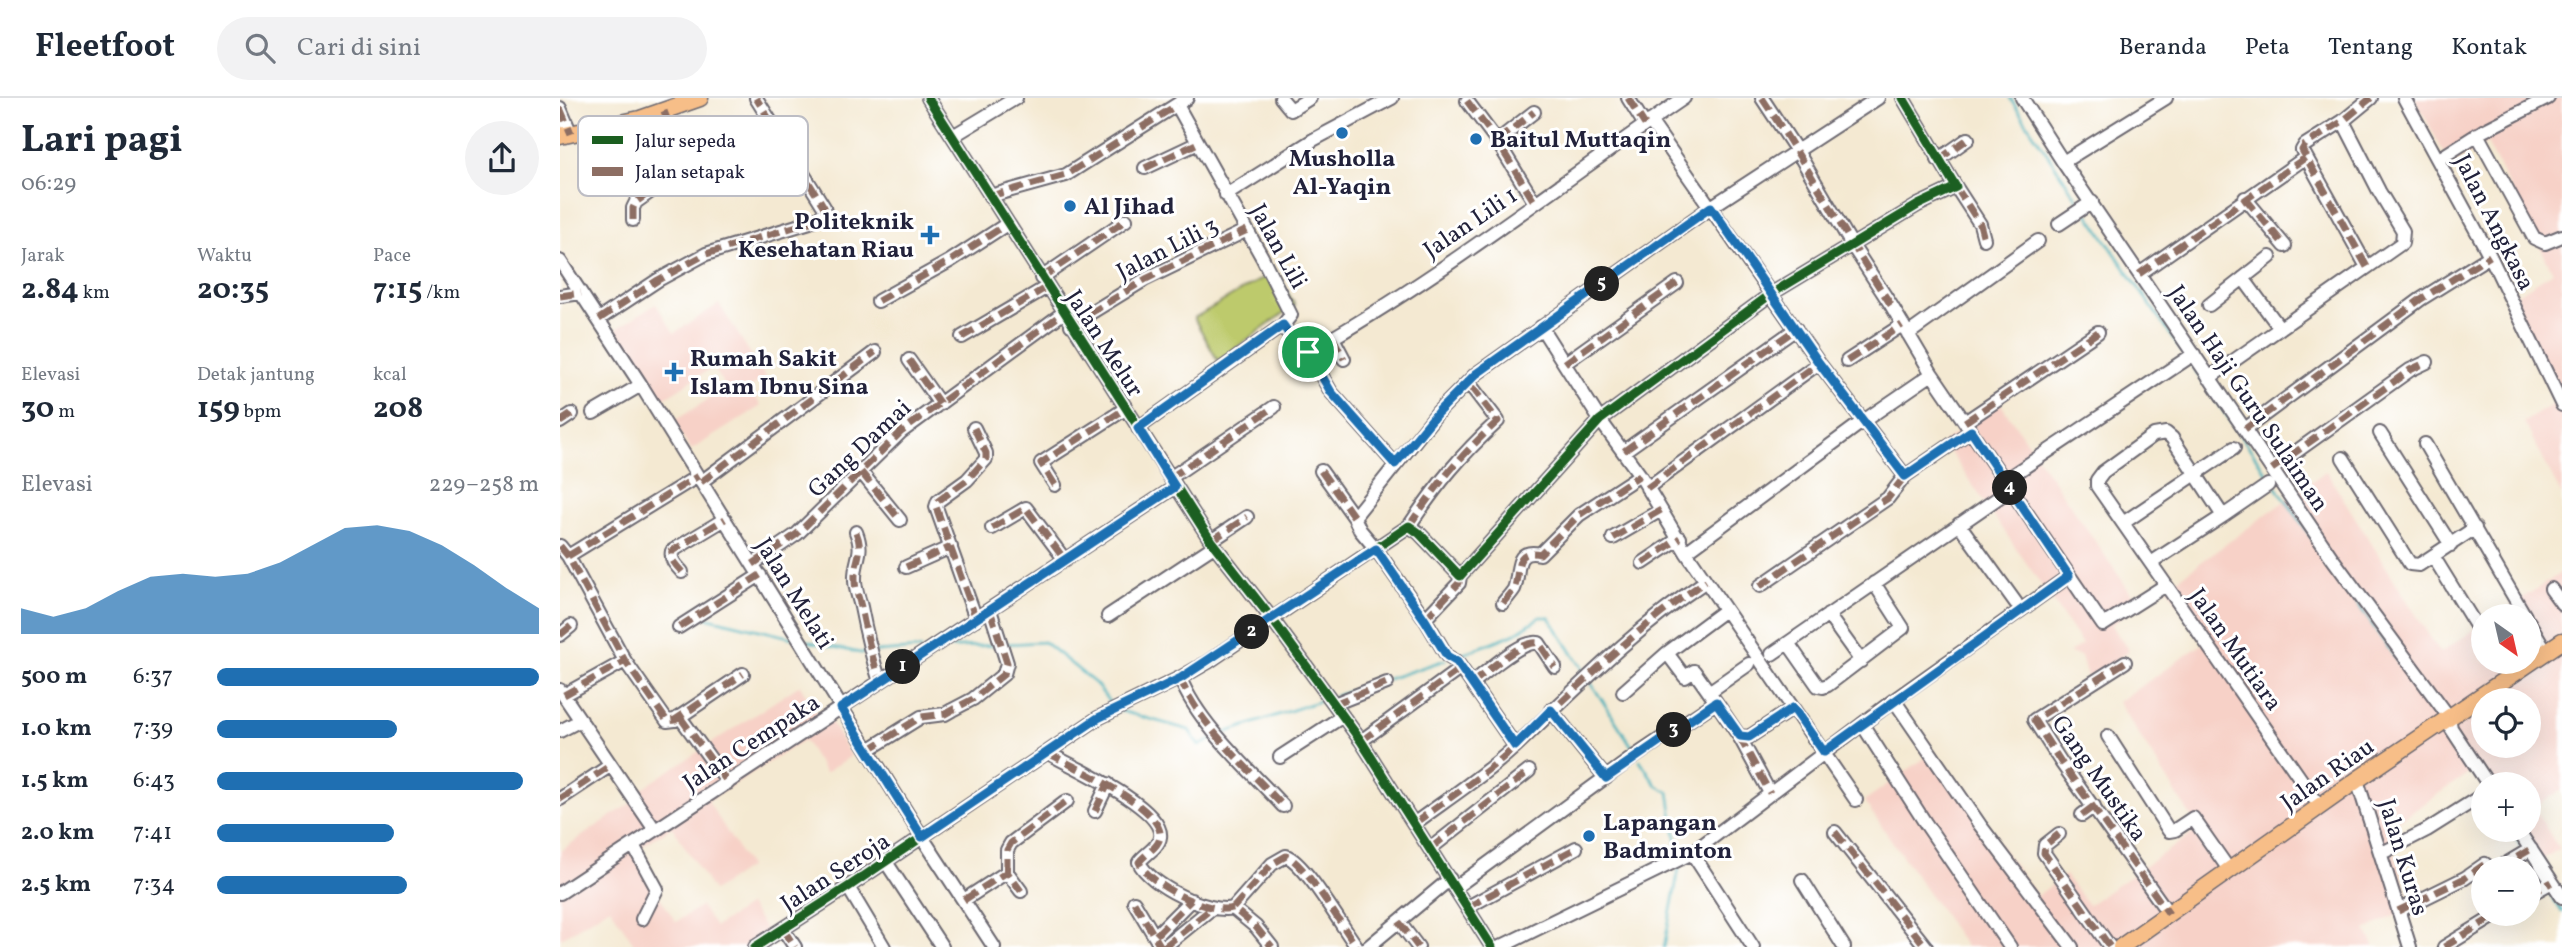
<!DOCTYPE html>
<html lang="id">
<meta charset="utf-8">
<style>
:root{--surface:#fff;--page:#f2f2f3;--text:#1f2937;--muted:#747a83;--line:#e0e1e3;--accent:#1f6fb2}
body{margin:0;font-family:Vollkorn,serif;background:var(--page);color:var(--text);height:100vh;display:flex;flex-direction:column;font-size:26px;white-space:nowrap}
*{box-sizing:border-box;margin:0}
p{font-size:23px;color:var(--muted)}
.icon{flex:none;width:38px;height:38px;fill:none;stroke:currentColor;stroke-width:2;stroke-linecap:round;stroke-linejoin:round}
.map{position:relative;flex:1;overflow:hidden}
.details{display:flex;flex-direction:column;background:var(--surface);width:560px}
.details>*{flex:none}
.needle{width:46px;rotate:146deg}
.controls{position:absolute;left:1911px;top:506px;display:grid;gap:14px}
.controls a{display:grid;place-items:center;width:70px;height:70px;border-radius:50%;background:var(--surface);box-shadow:0 7px 28px #0002;font-size:35px}
.pin{position:absolute;display:grid;place-items:center;width:60px;height:60px;color:#fff;margin:-30px;border:4px solid #fff;border-radius:50%;box-shadow:0 2px 7px #0007}
.km{position:absolute;width:35px;height:35px;margin:-18px;border-radius:50%;background:#222;color:#fff;font-size:19px;line-height:35px;text-align:center}
.round{display:grid;place-items:center;flex:none;width:74px;height:74px;border-radius:37px;background:var(--page)}
.summary{display:flex;align-items:center;justify-content:space-between;height:119px;padding:0 21px}
h1{font-size:38px;font-weight:700;line-height:52px}
.figures{display:grid;grid-template-columns:repeat(3,1fr);gap:10px;height:119px;padding:7px 21px}
.figures div{display:grid;align-content:center}
.figures b{font-size:30px;font-weight:700}
.figures small{font-size:19px;font-weight:400}
.figures p{font-size:19px}
.chart{height:196px;padding:14px 21px}
.chart p{display:flex;justify-content:space-between}
.chart svg{width:100%;height:126px;margin-top:7px;fill:var(--accent);opacity:.7}
ul{padding:0 21px;list-style:none;font-size:23px}
li{display:grid;grid-template-columns:112px 84px 1fr;align-items:center;height:52px}
li i{height:18px;border-radius:9px;background:var(--accent)}
header{display:flex;align-items:center;gap:42px;box-sizing:border-box;height:98px;padding:0 35px;background:var(--surface);border-bottom:2px solid var(--line)}
header strong{font-size:33px}
nav{display:flex;gap:38px;margin-inline-start:auto;font-size:24px}
.search{width:490px;height:63px;background:var(--page);display:flex;align-items:center;gap:18px;box-sizing:border-box;padding:0 24px;border-radius:38px;color:var(--muted);font-size:26px}
main{display:flex;flex:1;min-height:0}
.map>svg:first-child{display:block}
.built{fill:#f7d1c7;fill-rule:evenodd}
.green{fill:#bdca6c;stroke:#707654;stroke-width:2}
.lines{fill:none;stroke-linecap:round;stroke-linejoin:round}
.stream{stroke:#3eaeb9;stroke-width:2.5}
.minor-casing{stroke:#6c6870;stroke-width:16}
.major-casing{stroke:#6c6870;stroke-width:19}
.minor{stroke:#fff;stroke-width:12}
.major{stroke:#f7be88;stroke-width:16}
.quiet{stroke:#8d6e63;stroke-width:7;stroke-dasharray:14 7;stroke-linecap:butt}
.cycleway-casing{stroke:#fff;stroke-width:13}
.cycleway{stroke:#1b5e20;stroke-width:9}
.route-casing{stroke:#fff;stroke-width:14}
.route{stroke:#1f6fb2;stroke-width:9}
.poi-dot{fill:#1f6fb2;stroke:#fff;stroke-width:2.5}
.labels{text-anchor:middle;stroke-width:6;stroke-linejoin:round;paint-order:stroke}
.poi-label{font-size:24px;font-weight:bold;fill:#22223b;stroke:#fff;text-anchor:start}
.street-label{font-size:24px;fill:#22223b;stroke:#fff}
.key{fill:#fff;stroke:#bdbdc4;stroke-width:2}
.key-label{font-size:19px;fill:#22223b}
</style>
<header>
<strong>Fleetfoot</strong>
<div class="search"><svg class="icon" aria-label="search" viewBox="0 0 24 24"><circle cx="10" cy="10" r="6"/><path d="M15 15l6 6"/></svg>Cari di sini</div>
<nav><a>Beranda</a><a>Peta</a><a>Tentang</a><a>Kontak</a></nav>
</header>
<main>
<section class="details">
<div class="summary"><div><h1>Lari pagi</h1><p>06:29</p></div><a class="round"><svg class="icon" aria-label="share" viewBox="0 0 24 24"><path d="M12 15V3M7 8l5-5 5 5M5 13v7h14v-7"/></svg></a></div>
<div class="figures">
<div><p>Jarak</p><b>2.84<small> km</small></b></div>
<div><p>Waktu</p><b>20:35</b></div>
<div><p>Pace</p><b>7:15<small> /km</small></b></div>
</div>
<div class="figures">
<div><p>Elevasi</p><b>30<small> m</small></b></div>
<div><p>Detak jantung</p><b>159<small> bpm</small></b></div>
<div><p>kcal</p><b>208</b></div>
</div>
<div class="chart"><p><span>Elevasi</span>229–258 m</p>
<svg viewBox="0 0 160 44" preserveAspectRatio="none"><path d="M0 44V35L10 38L20 35L30 29L40 24L50 23L60 24L70 23L80 19L90 13L100 7L110 6L120 8L130 13L140 20L150 28L160 35V44z"/></svg>
</div>
<ul>
<li><b>500 m</b>6:37<i style="width:100%"></i></li>
<li><b>1.0 km</b>7:39<i style="width:56%"></i></li>
<li><b>1.5 km</b>6:43<i style="width:95%"></i></li>
<li><b>2.0 km</b>7:41<i style="width:55%"></i></li>
<li><b>2.5 km</b>7:34<i style="width:59%"></i></li>
</ul>
</section>
<div class="map">
<svg width="2002" height="849" viewBox="0 0 2002 849">
<rect width="100%" height="100%" fill="#fff"/>
<filter id="ink" filterUnits="userSpaceOnUse"><feTurbulence type="fractalNoise" baseFrequency=".0143" numOctaves="2"/><feDisplacementMap in="SourceGraphic" scale="14" xChannelSelector="R" yChannelSelector="G"/><feConvolveMatrix kernelMatrix="1 2 1 2 8 2 1 2 1" color-interpolation-filters="sRGB"/></filter>
<filter id="wash" filterUnits="userSpaceOnUse"><feTurbulence type="fractalNoise" baseFrequency=".00686" numOctaves="4" result="noise"/><feDisplacementMap in="SourceGraphic" scale="28" xChannelSelector="R" yChannelSelector="G"/><feGaussianBlur stdDeviation="1.57" result="paint"/><feColorMatrix in="noise" values="0 0 0 0 0 0 0 0 0 0 0 0 0 0 0 0 0 1.4 0 .05"/><feComposite in="paint" operator="in"/></filter>
<g filter="url(#wash)">
<rect width="100%" height="100%" fill="#f4e9d2"/>
<path class="built" d="M1855 0H2002V398L1964 324 1995 305 1946 203 1993 174 1927 45 1890 67Z
M96 206 114 235 159 206 206 280 190 290 201 308 131 352 113 324 166 290 153 269 101 302 56 231Z
M1440 305 1579 507 1551 527 1569 553 1528 582 1521 558 1509 555 1522 546 1383 344Z
M1766 373 1880 555 1923 526V564H1969V518H1936L2002 474V691L1974 710 1999 751 1975 766 1952 732H1969V686H1923L1913 672 1827 731 1851 809 1806 832 1815 849H1406L1304 703 1372 655 1477 798 1505 777 1528 807 1639 731 1558 604 1644 545 1607 489ZM1923 602H1969V648H1923Z
M240 587 257 616 271 624 291 658 265 675 244 642 148 703 189 769 153 793 112 729 71 755 116 824 141 808 155 829 189 807 208 835 187 849H76L50 809 0 841V753L74 703 71 698Z"/>
<path class="green" d="M715 173 735 207 658 263 634 220Z"/>
<g class="lines">
<path class="stream" d="M1450 0 1520 105
M1526 113 1625 258
M1629 263 1877 620
M145 519 233 540
M247 543 300 555H309
M445 546 484 544 536 586 552 608
M382 550 438 547
M315 554 361 551
M898 558 956 535 980 519H989L1026 576
M828 581 885 562
M1029 582 1075 653
M775 598 788 594
M561 613 629 632 639 648 653 641
M662 636 765 601
M1080 662 1097 688 1109 694 1119 758
M1950 732 1963 752
M1967 758 1984 785
M1987 791 2002 814
M1104 849 1120 765"/>
</g>
</g>
<g filter="url(#ink)">
<g class="lines">
<g class="minor-casing">
<path id="minor" d="M368 0 651 443 712 521 801 643 932 849
M721 0 731 12 750 0
M1068 0 1085 27
M1202 0 1237 53 1292 147 1331 207 1372 276
M1462 0 1503 64 1772 460 1889 619 1891 630 1928 686
M1844 0 1930 158 2002 307
M907 3 937 43 975 105
M0 10 11 36
M1090 23 1259 265 1345 378 1328 400 1200 488
M1917 36 1974 140 1985 145 2002 138
M393 38 456 0
M937 43 974 14
M1879 61 1923 33 1988 0
M1378 62 1408 41
M1503 64 1606 0
M167 70 221 40
M585 70 638 45
M1396 89 1420 126 1424 141
M666 97 753 42 832 0
M430 98 506 77 627 0
M1685 100 1725 148
M73 122V110L76 104 122 71 116 45 104 13
M1499 126 1532 104
M0 163 81 287 362 739 434 849
M1807 169 1742 52 1745 47 1783 23 1811 0
M1579 176 1745 60
M481 180 566 122
M1683 180 1719 229
M0 198 21 195
M318 203 390 163 447 126
M1649 207 1710 159
M39 221 98 182 146 156 250 124 265 115 264 109 196 0
M511 227 586 181 687 132
M723 227 742 255 748 254C880 180 999 85 1124 0
M981 229 1040 322 1080 377 1126 454 1296 702
M1348 236 1478 143
M402 239 487 189
M773 240 784 261
M748 254 771 294 835 366
M349 262 380 306
M1287 263 1342 227
M1005 265 1117 185
M1649 280 1842 145 1843 133 1819 93 1783 23
M33 315 81 287
M0 324 12 316
M1405 324 1538 234
M414 330 426 355V361L407 382 378 403 376 409 416 521
M578 330 723 227 731 217 702 159 617 7
M1685 331 1861 201 1930 158
M1820 335 1891 447
M1865 346 1965 518
M1064 353 1236 231
M1783 360 1850 466 1859 467 1915 430
M1712 371 1850 272 1867 264
M761 373 794 419
M301 374 340 422
M1345 378 1411 333
M610 380 714 309
M1445 382 1634 256
M141 384 315 254
M495 387 481 365 565 311
M1087 390 1259 265
M1663 418 1708 387
M1563 425 1674 350
M1399 426 1456 505
M849 428C878 385 900 358 938 323L908 284
M432 430 466 410 505 462
M296 434C305 456 294 461 295 482 295 491 299 500 301 509 306 535 312 559 320 584
M1053 440 1101 412
M651 443 687 419
M0 448 8 458 65 563 107 623 115 622 183 576
M1126 454 1302 324 1372 276 1543 527 1606 487
M8 458 138 378
M1873 458 1923 539
M1083 465 1120 440
M1591 465 1663 418 1612 340 1606 335 1594 337 1543 374 1537 382V388L1606 487 1760 709
M193 466 237 436 341 334 503 215
M346 469 391 449
M122 474C116 467 110 462 112 453L165 421
M1991 491 2002 506
M943 505C946 501 951 496 954 491 961 475 952 450 980 456L1019 417 1080 377
M1268 517 1301 563
M548 518 654 448
M865 521 899 485 900 478
M1969 524 1986 553
M119 529 200 477
M0 537 11 528
M1228 545 1258 588 1263 589 1268 587 1343 530 1314 485
M1107 555 1165 512
M1212 556 1451 391
M1565 564 1474 622 1501 664 1609 816
M1939 564 1948 578
M620 580C639 627 688 670 723 708
M912 585C927 574 962 541 979 545L995 569
M0 592 95 732
M1063 594 1107 555 1125 579 1134 573 1156 604
M1149 594 1189 566
M4 597 65 563
M1334 602 1420 727 1512 849
M774 606 827 585
M991 612 1046 680
M120 619 168 685
M1302 626 1366 726 1450 849
M0 633 21 622
M1179 638 1210 695
M1548 638 1609 733 1615 732 1633 720 1670 773
M801 643 901 570
M955 648 897 564 887 558 865 521 816 451 800 432 794 419 878 314 916 276 1151 109 1318 0
M308 652 361 619 385 616 392 612 413 601 444 576 447 565 430 512
M488 655C510 667 605 710 600 739 599 749 585 756 579 764 588 786 650 817 673 810L696 829 712 849
M720 659 783 618
M1797 682 1850 849
M0 701 51 667
M535 713 548 686
M1522 717 1534 708
M855 725C889 700 926 676 957 647 1019 588 1074 531 1146 483
M1958 732 2002 799
M1275 734 1366 849
M1499 736 1485 747 1484 755 1550 849
M73 747 97 791 82 821
M871 750 969 673
M1132 755 1193 849
M1822 755 1867 732 1921 698
M326 764 382 849
M1939 770 1971 751
M447 774V752L451 745 507 703
M1242 782 1284 849
M288 789 324 849
M896 789 1068 663 1156 604 1179 638 1189 639 1233 610
M0 795 615 389
M1969 797 1992 784
M404 802 447 774 461 793
M574 804 601 849
M908 809 1016 750
M673 810 712 766 726 758C745 764 782 829 797 849
M1838 813 1905 780 1925 766 1930 770
M839 824 858 849
M223 831 235 849
M596 837 631 802
M195 849 288 789 538 620 620 580 648 564 849 428 859 435 900 478 1040 322 1211 196 1358 107 1396 89 1343 0
M604 849 652 810
M808 849 890 781
M940 849 1132 755 1334 602 1509 478
M1884 849 1938 816"/>
</g>
<g class="major-casing">
<path id="major" d="M0 38 80 21 140 0
M1561 849 1797 682 2002 543"/>
</g>
<use href="#minor" class="minor"/>
<use href="#major" class="major"/>
<path class="quiet" d="M1068 0 1085 27
M1202 0C1247 67 1286 139 1331 207
M907 3 937 43 975 105
M0 10 11 36
M937 43 974 14
M1378 62 1408 41
M167 70 221 40
M585 70 638 45
M1396 89 1420 126 1424 141
M430 98 506 77 617 7
M1685 100 1725 148
M73 122V110L76 104 122 71 116 45 104 13
M1807 169 1742 52 1745 47 1783 23 1811 0
M1579 176 1745 60
M481 180 566 122
M0 198 21 195
M318 203 390 163 447 126
M39 221 98 182 146 156 250 124 265 115 264 109 196 0
M511 227 586 181 687 132
M402 239 487 189
M773 240 784 261
M349 262 380 306
M1287 263 1342 227
M1005 265 1117 185
M0 324 12 316
M1405 324 1538 234
M414 330 426 355V361L407 382 378 403 376 409 416 521
M1685 331 1861 201 1930 158
M1064 353 1236 231
M1712 371 1850 272 1867 264
M761 373 794 419
M301 374 340 422
M1345 378 1411 333
M610 380 714 309
M141 384 315 254
M495 387 481 365 565 311
M1087 390 1259 265
M849 428C878 385 900 358 938 323L908 284
M432 430 466 410 505 462
M296 434C305 456 294 461 295 482 295 491 299 500 301 509 306 535 312 559 320 584
M1053 440 1101 412
M651 443 687 419
M0 448 8 458 65 563 107 623 115 622 183 576
M816 451 865 521 887 558 897 564 955 648
M8 458 138 378
M1083 465 1120 440
M193 466 237 436 341 334 503 215
M346 469 391 449
M122 474C116 467 110 462 112 453L165 421
M1200 488 1328 400 1345 378 1302 324
M943 505C946 501 951 496 954 491 961 475 952 450 980 456L1019 417 1080 377
M865 521 899 485 900 478
M119 529 200 477
M0 537 11 528
M1565 564 1474 622 1501 664 1609 816
M620 580C639 627 688 670 723 708
M912 585C927 574 962 541 979 545L995 569
M4 597 65 563
M774 606 827 585
M991 612 1046 680
M120 619 168 685
M1179 638 1210 695
M801 643 901 570
M308 652 361 619 385 616 392 612 413 601 444 576 447 565 430 512
M488 655C510 667 605 710 600 739 599 749 585 756 579 764 588 786 650 817 673 810L696 829 712 849
M0 701 51 667
M535 713 548 686
M1522 717 1534 708
M855 725C889 700 926 676 957 647 1019 588 1074 531 1146 483
M1275 734 1366 849
M1499 736 1485 747 1484 755 1550 849
M871 750 969 673
M1939 770 1971 751
M447 774V752L451 745 507 703
M1969 797 1992 784
M404 802 447 774 461 793
M574 804 601 849
M908 809 1016 750
M673 810 712 766 726 758C745 764 782 829 797 849
M1838 813 1905 780 1925 766 1930 770
M839 824 858 849
M223 831 235 849
M596 837 631 802
M604 849 652 810
M1884 849 1938 816"/>
<g class="cycleway-casing">
<path id="cycleway" d="M368 0 651 443 712 521 801 643 932 849
M195 849 288 789 538 620 620 580 648 564 849 428 859 435 900 478 1040 322 1211 196 1358 107 1396 89 1343 0"/>
</g>
<use href="#cycleway" class="cycleway"/>
</g>
</g>
<g class="lines" filter="url(#ink)">
<g class="route-casing">
<path id="route" d="M1151 109 1259 265 1345 378 1411 333 1509 478 1264 654 1233 610 1189 639 1180 638 1156 604 1046 680 991 612 955 648 897 564 887 558 865 522 816 451 621 580 538 620 362 739 281 610 615 389 578 330 723 227 742 255 748 254 771 294 835 366 878 314 916 276Z"/>
</g>
<use href="#route" class="route"/>
</g>
<g class="poi-dot">
<circle cx="782" cy="35" r="7"/>
<circle cx="916" cy="41" r="7"/>
<circle cx="510" cy="108" r="7"/>
<path d="M366.5 126.5h7v7h7v7h-7v7h-7v-7h-7v-7h7z"/>
<path d="M110.5 263.5h7v7h7v7h-7v7h-7v-7h-7v-7h7z"/>
<circle cx="1029" cy="738" r="7"/>
</g>
<g class="labels">
<g class="poi-label">
<text x="930" y="49">Baitul Muttaqin</text>
<text x="782" y="68" text-anchor="middle">Musholla<tspan x="782" dy="28">Al-Yaqin</tspan></text>
<text x="524" y="116">Al Jihad</text>
<text x="354" y="131" text-anchor="end">Politeknik<tspan x="354" dy="28">Kesehatan Riau</tspan></text>
<text x="130" y="268">Rumah Sakit<tspan x="130" dy="28">Islam Ibnu Sina</tspan></text>
<text x="1043" y="732">Lapangan<tspan x="1043" dy="28">Badminton</tspan></text>
</g>
<g class="street-label">
<text transform="translate(910 124) rotate(-34)" y="8">Jalan Lili 1</text>
<text transform="translate(1935 124) rotate(63)" y="8">Jalan Angkasa</text>
<text transform="translate(719 148) rotate(61)" y="8">Jalan Lili</text>
<text transform="translate(607 150) rotate(-27)" y="8">Jalan Lili 3</text>
<text transform="translate(545 245) rotate(57)" y="8">Jalan Melur</text>
<text transform="translate(1689 300) rotate(56)" y="8">Jalan Haji Guru Sulaiman</text>
<text transform="translate(299 350) rotate(-43)" y="8">Gang Damai</text>
<text transform="translate(235 495) rotate(58)" y="8">Jalan Melati</text>
<text transform="translate(1676 551) rotate(55)" y="8">Jalan Mutiara</text>
<text transform="translate(191 644) rotate(-33)" y="8">Jalan Cempaka</text>
<text transform="translate(1767 676) rotate(-35)" y="8">Jalan Riau</text>
<text transform="translate(1540 680) rotate(55)" y="8">Gang Mustika</text>
<text transform="translate(1844 759) rotate(73)" y="8">Jalan Kuras</text>
<text transform="translate(275 774) rotate(-33)" y="8">Jalan Seroja</text>
</g>
</g>
<rect x="18" y="18" width="230" height="80" rx="10" class="key"/>
<rect x="32" y="38" width="31" height="8" fill="#1b5e20"/>
<rect x="32" y="69" width="31" height="9" fill="#8d6e63"/>
<g class="key-label">
<text x="75" y="49">Jalur sepeda</text>
<text x="75" y="80">Jalan setapak</text>
</g>
</svg>
<div class="controls">
<a><svg class="needle" viewBox="-14 -14 28 28"><path d="M0-13l5 13h-10z" fill="#e53935"/><path d="M0 13l5-13h-10z" fill="#747a83"/></svg></a>
<a><svg class="icon" aria-label="locate" viewBox="0 0 24 24"><circle cx="12" cy="12" r="6"/><path d="M12 2v4M12 18v4M2 12h4M18 12h4"/></svg></a>
<a>+</a>
<a>−</a>
</div>
<div class="pin" style="left:748px;top:254px;background:#1e9e55"><svg class="icon" aria-label="arrive" viewBox="0 0 24 24"><path d="M6 21V4h12l-3 4 3 4H6"/></svg></div>
<b class="km" style="left:343px;top:569px">1</b>
<b class="km" style="left:692px;top:534px">2</b>
<b class="km" style="left:1114px;top:632px">3</b>
<b class="km" style="left:1450px;top:390px">4</b>
<b class="km" style="left:1042px;top:186px">5</b>
</div>
</main>
